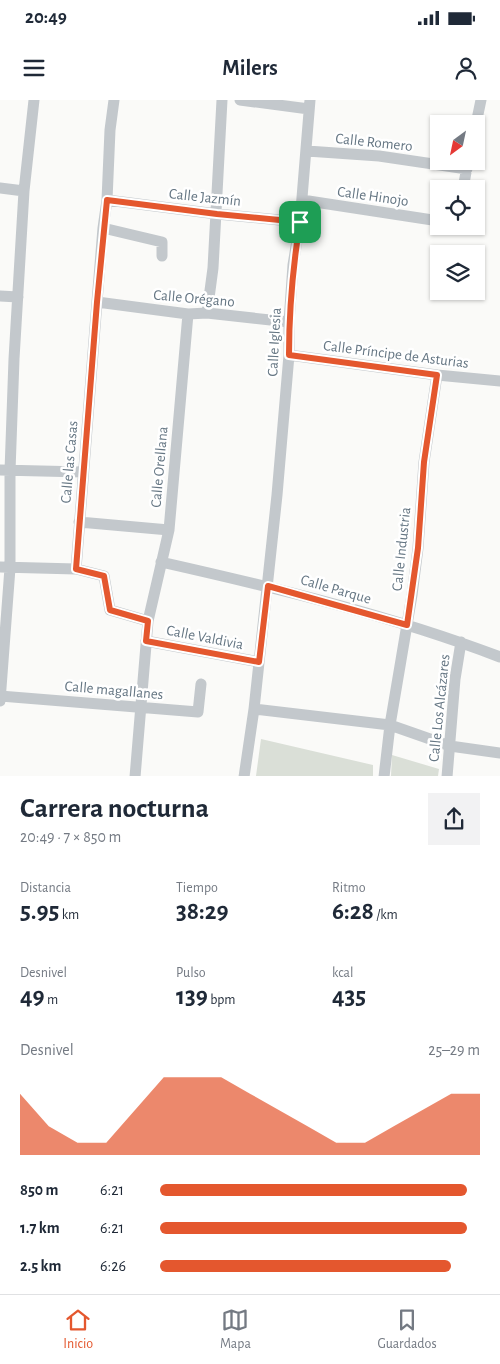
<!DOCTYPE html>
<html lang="es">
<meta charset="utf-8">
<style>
:root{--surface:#fff;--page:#f2f2f3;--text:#1f2937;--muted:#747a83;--line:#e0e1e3;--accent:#e4572e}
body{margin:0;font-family:"Alegreya Sans",sans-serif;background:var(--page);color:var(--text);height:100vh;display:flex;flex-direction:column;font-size:19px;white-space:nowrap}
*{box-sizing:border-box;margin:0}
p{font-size:16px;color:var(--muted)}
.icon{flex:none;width:28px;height:28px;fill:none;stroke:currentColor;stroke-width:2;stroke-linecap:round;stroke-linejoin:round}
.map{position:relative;height:676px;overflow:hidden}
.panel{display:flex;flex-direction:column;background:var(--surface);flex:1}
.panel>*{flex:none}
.needle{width:32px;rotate:213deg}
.fabs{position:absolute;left:430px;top:15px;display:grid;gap:10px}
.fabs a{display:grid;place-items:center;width:55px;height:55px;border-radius:0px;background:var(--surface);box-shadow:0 1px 4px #0004;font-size:25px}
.pin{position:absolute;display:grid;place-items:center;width:42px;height:42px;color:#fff;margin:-21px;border-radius:10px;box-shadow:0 2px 8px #0006}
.round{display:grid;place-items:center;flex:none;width:52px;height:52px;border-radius:0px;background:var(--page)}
.summary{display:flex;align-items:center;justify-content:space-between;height:85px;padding:0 20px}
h1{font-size:28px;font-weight:600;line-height:38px}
.stats{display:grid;grid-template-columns:repeat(3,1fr);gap:8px;height:85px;padding:5px 20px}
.stats div{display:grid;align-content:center}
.stats b{font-size:25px;font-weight:600}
.stats small{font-size:14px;font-weight:400}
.stats p{font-size:14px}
.chart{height:140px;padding:10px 20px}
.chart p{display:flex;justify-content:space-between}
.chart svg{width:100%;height:90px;margin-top:5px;fill:var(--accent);opacity:.7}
ul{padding:0 20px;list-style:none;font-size:16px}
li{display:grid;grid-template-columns:80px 60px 1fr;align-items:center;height:38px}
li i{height:12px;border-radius:6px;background:var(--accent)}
.status{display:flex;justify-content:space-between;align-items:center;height:35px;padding:0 25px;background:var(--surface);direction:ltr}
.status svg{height:14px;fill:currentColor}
header{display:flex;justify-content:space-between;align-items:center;height:65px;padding:0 20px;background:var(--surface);font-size:22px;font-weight:600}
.dock{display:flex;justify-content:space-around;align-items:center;height:70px;border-top:1px solid var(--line);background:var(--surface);font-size:14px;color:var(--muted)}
.dock a{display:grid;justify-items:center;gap:2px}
.dock .on{color:var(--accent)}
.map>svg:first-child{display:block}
.green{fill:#dadfd7}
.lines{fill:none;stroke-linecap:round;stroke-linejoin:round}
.minor{stroke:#c3c8cc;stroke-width:11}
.route-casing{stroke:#fff;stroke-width:10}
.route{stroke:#e4572e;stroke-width:6}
.labels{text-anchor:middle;stroke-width:5;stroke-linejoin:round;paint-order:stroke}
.street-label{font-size:15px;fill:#657683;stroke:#fff}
</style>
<div class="status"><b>20:49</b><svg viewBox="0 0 49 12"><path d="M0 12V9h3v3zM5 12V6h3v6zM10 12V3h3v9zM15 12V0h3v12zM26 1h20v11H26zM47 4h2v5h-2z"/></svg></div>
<header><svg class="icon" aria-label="menu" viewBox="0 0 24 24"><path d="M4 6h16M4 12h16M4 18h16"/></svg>Milers<svg class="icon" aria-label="person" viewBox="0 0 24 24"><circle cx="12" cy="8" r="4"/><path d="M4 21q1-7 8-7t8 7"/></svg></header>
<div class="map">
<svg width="500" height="677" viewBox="0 0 500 677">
<rect width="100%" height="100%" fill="#fafaf8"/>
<path class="green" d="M261 639 373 665V676H256Z
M392 655 439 669 438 676H391Z"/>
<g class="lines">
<path class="minor" d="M114 0 110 30 107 100 103 128 97 202 76 469 104 476 110 510 148 521
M240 0 309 9
M310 0 300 122 293 165 289 222V255L277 395 254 609 390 625 450 646 500 653
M476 24 481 0
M307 51 379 56 467 69
M0 88 24 91
M463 89 468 61
M107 100 217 114 300 122
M302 100 439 121
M103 128 162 142V156
M0 196 18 197
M97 202 188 214 207 213 289 222
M207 213 213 168 222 0
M289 255 437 275 500 281
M0 370 83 372
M79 422 169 430
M161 462C276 488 390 515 500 557
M0 467 76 469
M146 541 259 562
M0 596 198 612 201 584
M0 601 10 468V371L14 259 24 91 34 0
M135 677 148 521 169 430 188 214
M244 677 254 609
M384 677 390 625 412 495 418 448 424 362 437 275
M447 677 455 579 461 542"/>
</g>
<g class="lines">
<g class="route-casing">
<path id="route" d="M107 100 217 114 300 122C293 166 289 210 289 255L437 275 424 362 418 448 407 525 268 486 259 562 146 541 148 521 110 510 104 476 76 469 97 202Z"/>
</g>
<use href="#route" class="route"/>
</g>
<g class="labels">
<g class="street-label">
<text transform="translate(374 42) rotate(6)" y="5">Calle Romero</text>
<text transform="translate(373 96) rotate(8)" y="5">Calle Hinojo</text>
<text transform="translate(205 97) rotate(6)" y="5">Calle Jazmín</text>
<text transform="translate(194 198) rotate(5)" y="5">Calle Orégano</text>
<text transform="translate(274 242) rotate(-87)" y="5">Calle Iglesia</text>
<text transform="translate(396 254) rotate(7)" y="5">Calle Príncipe de Asturias</text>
<text transform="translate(69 362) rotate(-85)" y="5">Calle las Casas</text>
<text transform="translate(159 367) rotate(-85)" y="5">Calle Orellana</text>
<text transform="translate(401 449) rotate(-84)" y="5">Calle Industria</text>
<text transform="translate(336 489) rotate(16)" y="5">Calle Parque</text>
<text transform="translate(205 537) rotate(11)" y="5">Calle Valdivia</text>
<text transform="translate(114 590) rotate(5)" y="5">Calle magallanes</text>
<text transform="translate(439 608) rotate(-84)" y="5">Calle Los Alcázares</text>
</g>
</g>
</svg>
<div class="fabs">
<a><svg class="needle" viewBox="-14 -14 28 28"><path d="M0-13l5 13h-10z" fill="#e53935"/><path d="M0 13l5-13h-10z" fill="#747a83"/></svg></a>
<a><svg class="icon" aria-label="locate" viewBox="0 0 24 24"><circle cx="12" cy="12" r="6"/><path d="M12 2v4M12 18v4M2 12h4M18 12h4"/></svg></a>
<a><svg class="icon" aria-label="layers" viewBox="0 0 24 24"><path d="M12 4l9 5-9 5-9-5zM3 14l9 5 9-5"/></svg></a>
</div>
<div class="pin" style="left:300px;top:122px;background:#1e9e55"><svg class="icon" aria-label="arrive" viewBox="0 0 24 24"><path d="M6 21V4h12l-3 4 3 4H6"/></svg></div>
</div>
<section class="panel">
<div class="summary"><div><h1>Carrera nocturna</h1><p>20:49 · 7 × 850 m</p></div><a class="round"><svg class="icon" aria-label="share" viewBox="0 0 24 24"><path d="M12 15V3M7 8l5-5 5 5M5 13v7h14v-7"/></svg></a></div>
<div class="stats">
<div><p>Distancia</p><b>5.95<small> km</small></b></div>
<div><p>Tiempo</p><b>38:29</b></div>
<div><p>Ritmo</p><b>6:28<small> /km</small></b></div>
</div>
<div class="stats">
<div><p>Desnivel</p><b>49<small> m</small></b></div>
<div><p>Pulso</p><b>139<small> bpm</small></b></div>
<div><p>kcal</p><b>435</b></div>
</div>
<div class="chart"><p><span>Desnivel</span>25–29 m</p>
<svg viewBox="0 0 160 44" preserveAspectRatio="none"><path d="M0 44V14L10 30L20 38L30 38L40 22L50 6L60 6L70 6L80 14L90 22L100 30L110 38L120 38L130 30L140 22L150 14L160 14V44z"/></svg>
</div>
<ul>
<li><b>850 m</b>6:21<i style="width:96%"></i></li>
<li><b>1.7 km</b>6:21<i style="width:96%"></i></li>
<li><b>2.5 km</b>6:26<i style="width:91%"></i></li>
</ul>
</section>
<nav class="dock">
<a class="on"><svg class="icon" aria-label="home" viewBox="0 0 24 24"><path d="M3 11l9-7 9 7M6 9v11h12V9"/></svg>Inicio</a>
<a><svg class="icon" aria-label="map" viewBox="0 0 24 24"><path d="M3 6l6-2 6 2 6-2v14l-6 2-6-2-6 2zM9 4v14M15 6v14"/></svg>Mapa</a>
<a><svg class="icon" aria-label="saved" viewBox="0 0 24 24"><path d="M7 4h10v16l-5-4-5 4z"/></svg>Guardados</a>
</nav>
